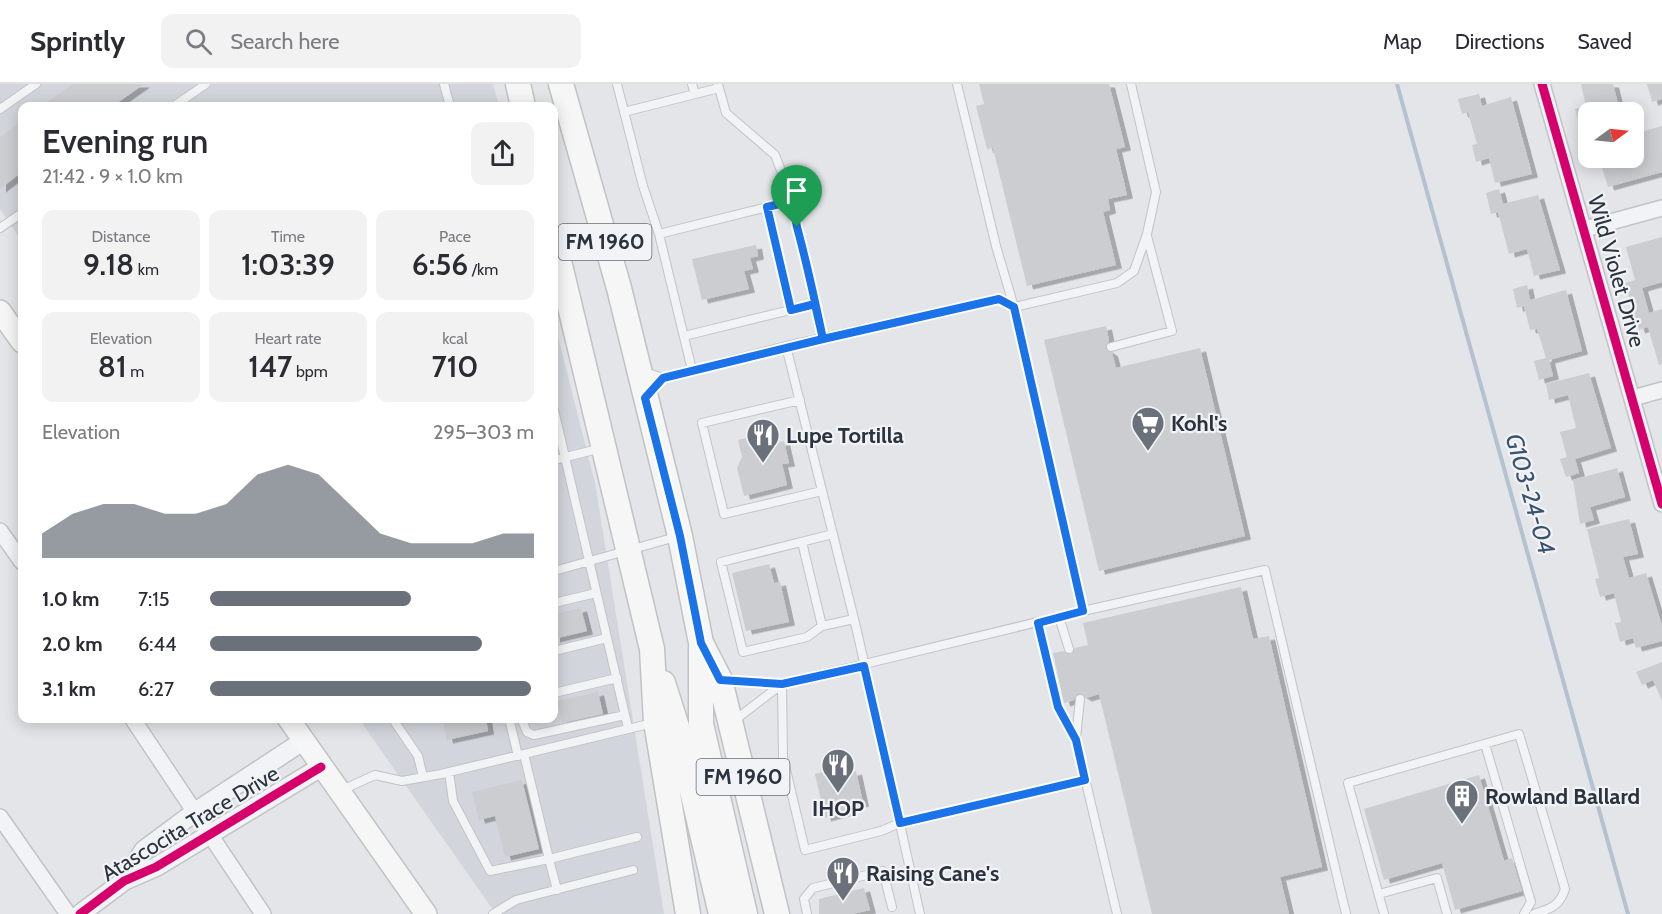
<!DOCTYPE html>
<meta charset="utf-8">
<style>
:root{--surface:#fff;--page:#f2f2f3;--text:#2b2b33;--muted:#7c7c81;--line:#e1e1e2;--accent:#6b717a}
body{margin:0;font-family:Cabin,sans-serif;background:var(--page);color:var(--text);height:100vh;display:flex;flex-direction:column;font-size:22px;white-space:nowrap}
*{box-sizing:border-box;margin:0}
p{font-size:20px;color:var(--muted)}
.icon{flex:none;width:33px;height:33px;fill:none;stroke:currentColor;stroke-width:2;stroke-linecap:round;stroke-linejoin:round}
.map{position:relative;flex:1;overflow:hidden}
.details{position:absolute;left:18px;top:18px;width:540px;height:621px;display:flex;flex-direction:column;background:var(--surface);border-radius:12px;box-shadow:0 3px 15px #0003}
.details>*{flex:none}
.needle{width:39px;rotate:75deg}
.buttons{position:absolute;left:1578px;top:18px;display:grid;gap:12px}
.buttons a{display:grid;place-items:center;width:66px;height:66px;border-radius:12px;background:var(--surface);box-shadow:0 3px 15px #0003;font-size:30px}
.pin{position:absolute;display:grid;place-items:center;width:51px;height:51px;color:#fff;margin:-62px -26px;border-radius:50% 50% 50% 0;rotate:-45deg;box-shadow:0 0 6px #0007}
.pin .icon{rotate:45deg}
.round{display:grid;place-items:center;flex:none;width:63px;height:63px;border-radius:12px;background:var(--page)}
.summary{display:flex;align-items:center;justify-content:space-between;height:102px;padding:0 24px}
h1{font-size:33px;font-weight:600;line-height:45px}
.stats{display:grid;grid-template-columns:repeat(3,1fr);gap:9px;height:102px;padding:6px 24px}
.stats div{display:grid;align-content:center;border-radius:12px;background:var(--page);text-align:center}
.stats b{font-size:30px;font-weight:600}
.stats small{font-size:16px;font-weight:400}
.stats p{font-size:16px}
.chart{height:168px;padding:12px 24px}
.chart p{display:flex;justify-content:space-between}
.chart svg{width:100%;height:108px;margin-top:6px;fill:var(--accent);opacity:.7}
ul{padding:0 24px;list-style:none;font-size:20px}
li{display:grid;grid-template-columns:96px 72px 1fr;align-items:center;height:45px}
li i{height:15px;border-radius:8px;background:var(--accent)}
header{display:flex;align-items:center;gap:36px;box-sizing:border-box;height:84px;padding:0 30px;background:var(--surface);border-bottom:2px solid var(--line)}
header strong{font-size:28px}
nav{display:flex;gap:33px;margin-inline-start:auto;font-size:21px}
.search{width:420px;height:54px;background:var(--page);display:flex;align-items:center;gap:15px;box-sizing:border-box;padding:0 21px;border-radius:12px;color:var(--muted);font-size:22px}
.map>svg:first-child{display:block}
.built{fill:#d2d5db}
.lines{fill:none;stroke-linecap:round;stroke-linejoin:round}
.stream{stroke:#b4c1d0;stroke-width:4}
.building{fill:#cbcdd0;filter:url(#shadow)}
.service-casing{stroke:#c1c3c6;stroke-width:10}
.minor-casing{stroke:#c1c3c6;stroke-width:18}
.tertiary-casing{stroke:#c1c3c6;stroke-width:21}
.secondary-casing{stroke:#c1c3c6;stroke-width:24}
.primary-casing{stroke:#c0c2c5;stroke-width:27}
.service{stroke:#f2f3f4;stroke-width:8}
.minor{stroke:#f2f3f4;stroke-width:15}
.tertiary{stroke:#f2f3f4;stroke-width:18}
.secondary{stroke:#f6f6f6;stroke-width:21}
.primary{stroke:#f6f6f6;stroke-width:24}
.cycleway-casing{stroke:#f1f3f6;stroke-width:13}
.cycleway{stroke:#d6006c;stroke-width:9}
.route-casing{stroke:#fff;stroke-width:12}
.route{stroke:#1a73e8;stroke-width:8}
.labels{text-anchor:middle;stroke-width:4.5;stroke-linejoin:round;paint-order:stroke}
.shield{fill:#f1f3f6;stroke:#666d76;stroke-width:1.5}
.shield-label{font-size:21px;font-weight:bold;fill:#2b333f}
.street-label{font-size:22px;fill:#2b333f;stroke:#f1f3f6}
.poi-label{font-size:22px;font-weight:bold;fill:#2b333f;stroke:#f1f3f6;text-anchor:start}
.water-label{font-size:24px;font-style:italic;fill:#395270;stroke:#f1f3f6}
</style>
<header>
<strong>Sprintly</strong>
<div class="search"><svg class="icon" aria-label="search" viewBox="0 0 24 24"><circle cx="10" cy="10" r="6"/><path d="M15 15l6 6"/></svg>Search here</div>
<nav><a>Map</a><a>Directions</a><a>Saved</a></nav>
</header>
<div class="map">
<svg width="1662" height="830" viewBox="0 0 1662 830">
<defs>
<filter id="shadow"><feDropShadow dx="6" dy="3.5" stdDeviation="0" flood-color="#0004"/></filter>
</defs>
<rect width="100%" height="100%" fill="#e3e5e8"/>
<path class="built" d="M0 0H493L499 22H22V157L0 125Z
M554 237 595 399 664 830H496L359 635 554 634Z"/>
<g class="lines">
<path class="stream" d="M1397 0 1628 830"/>
</g>
<path class="building" d="M73 0H144L113 22H42Z
M979 0H1109L1125 63 1116 65 1127 111 1108 115 1110 126 1103 128 1116 181 1027 202 993 64 987 65 976 22 984 20Z
M1581 0H1613L1620 28H1588V62H1585L1575 25 1586 22Z
M1647 0H1662V15L1652 18Z
M1479 10 1482 22 1511 13 1532 90 1495 99 1489 74 1476 78 1472 61 1477 60 1468 28 1462 30 1458 15Z
M22 37V88L0 105V53Z
M1662 42V88L1608 103 1599 74H1634V50Z
M1499 105 1503 120 1538 111 1560 186 1534 192 1527 165 1509 170 1498 128 1491 130 1486 109Z
M1662 153V198L1642 204 1649 229 1662 225V280L1659 281 1648 243 1639 246 1625 199 1635 196 1626 163Z
M756 161 758 172 750 174 753 185 744 187 749 205 702 216 692 175Z
M1527 201 1530 216 1566 206 1582 267 1549 276 1553 292 1539 296 1534 277 1546 274 1537 245 1530 246 1524 222 1517 224 1513 205Z
M1106 242 1109 257 1105 264 1112 269 1116 284 1200 264 1245 452 1099 487 1044 256Z
M1589 289 1611 364 1575 375 1579 389 1566 393 1560 375 1567 373 1560 348 1576 344 1568 311 1549 316 1546 300Z
M769 349 772 360 784 357 789 379 782 380 787 401 744 412 737 384 742 373 738 356Z
M1617 384 1625 413 1590 423 1594 436 1580 440 1573 396Z
M1629 435 1638 470 1623 473 1629 494 1646 489 1662 542V557L1636 564 1633 554 1620 558 1615 539 1621 538 1614 509 1600 513 1595 495 1599 494 1587 445Z
M769 480 774 499 780 498 789 538 746 547 732 489Z
M1241 503 1253 555 1269 552 1322 783 1280 793 1289 830H1152L1099 610 1086 614 1078 609 1074 616 1064 619 1053 569 1063 567 1070 571 1075 564 1088 561 1083 539Z
M581 524 587 547 554 555V530Z
M1662 578V617L1653 596 1642 601 1636 588Z
M598 608 603 630 562 639 557 617Z
M442 634H486L488 647 447 656Z
M840 684 842 691 856 687 863 719 850 722 851 727 825 734 815 690Z
M1479 691 1504 777 1512 774 1522 807 1455 826 1442 779 1384 796 1364 725Z
M522 696 539 765 505 773 495 732 479 736 472 708Z
M864 804 870 826 852 830H819V815Z"/>
<g class="lines">
<g class="service-casing">
<path id="service" d="M444 0 450 22
M617 0 643 102 659 150 692 286
M692 0 695 10
M718 0 726 29 775 71 789 107 823 255
M957 0 996 162 1014 223 1083 527 782 600 783 673 805 766 881 747 900 739 1085 696
M174 22 206 0
M0 25 36 0
M624 28 719 4
M767 123 791 226
M0 144 22 129
M659 150 792 117
M684 252 815 220
M786 262 857 547 920 830
M1111 263 1172 247 1147 152
M645 288 663 294 786 262 999 215 1014 223 1117 199 1134 187 1147 150 1156 108 1131 0
M800 316 702 339 724 430 822 407
M554 326 628 644
M554 376 602 364
M833 450 721 478 743 568 807 553 822 542 854 535
M802 458 822 542
M554 487 676 453
M554 519 596 509
M1083 527 1265 486 1346 830
M1059 533 1069 565
M1038 539 1058 623 1076 656 1117 830
M554 567 607 554
M724 596 782 600 735 636
M554 609 617 594
M392 634 418 672 423 693
M509 634 518 672
M521 634 527 648 534 651 625 631
M1076 654 1080 615
M1485 660 1531 818 1524 830
M524 670 549 775 637 753
M449 688 453 717 490 787 549 775 557 806
M342 706 375 691 402 697 441 690 653 639
M1379 810 1437 794 1447 830
M493 830 516 816 633 786
M807 830 804 815 813 804 883 787 892 823
M1384 830 1348 699 1519 650 1565 805C1560 822 1550 825 1534 830"/>
</g>
<g class="minor-casing">
<path id="minor" d="M1542 0 1662 420
M1585 145 1662 124
M1633 314 1662 306
M0 447 22 478
M132 634 263 830
M0 733 68 830"/>
</g>
<g class="tertiary-casing">
<path id="tertiary" d="M124 797 144 766 195 728 303 657
M80 830 124 797 156 783 321 683"/>
</g>
<g class="secondary-casing">
<path id="secondary" d="M0 227 22 258
M288 634 426 830"/>
</g>
<g class="primary-casing">
<path id="primary" d="M518 0 523 22
M561 0 619 204 680 452 701 559 720 596 777 830
M554 156 652 565 656 638 688 830
M701 564V640L745 830
M663 599 677 643 721 830"/>
</g>
<use href="#service" class="service"/>
<use href="#minor" class="minor"/>
<use href="#tertiary" class="tertiary"/>
<use href="#secondary" class="secondary"/>
<use href="#primary" class="primary"/>
<g class="cycleway-casing">
<path id="cycleway" d="M1542 0 1662 420
M80 830 124 797 156 783 321 683"/>
</g>
<use href="#cycleway" class="cycleway"/>
</g>
<g class="lines">
<g class="route-casing">
<path id="route" d="M797 143C807 180 815 217 823 255L663 294 645 314 680 452 701 559 720 596 782 600 864 582 900 739 1085 696 1076 656 1058 623 1038 539 1083 527 1014 223 999 215 823 255 815 220 791 226 767 123 792 117 797 143"/>
</g>
<use href="#route" class="route"/>
</g>
<defs>
<g id="supermarket-pin" transform="scale(1.725)"><path d="M0 17L-7.5 6A9.5 9.5 0 1 1 7.5 6Z" fill="#6b717a" stroke="#f1f3f6"/><path d="M-6-5.5h2.5l.6 2H6L4.5 2H-2.5L-4.4-4H-6ZM-1.5 3.2a1.3 1.3 0 1 0 .1 0ZM3 3.2a1.3 1.3 0 1 0 .1 0Z" fill="#fff"/></g>
<g id="restaurant-pin" transform="scale(1.725)"><path d="M0 17L-7.5 6A9.5 9.5 0 1 1 7.5 6Z" fill="#6b717a" stroke="#f1f3f6"/><path d="M-5-6h1v4h1v-4h1v4h1v-4h1v5L-1.5 .5V6h-2V.5L-5-1ZM5-6V6H3V1.5H1.5Q1.5-4 5-6Z" fill="#fff"/></g>
<g id="building-pin" transform="scale(1.725)"><path d="M0 17L-7.5 6A9.5 9.5 0 1 1 7.5 6Z" fill="#6b717a" stroke="#f1f3f6"/><path d="M-4-6H4V6H1V3H-1V6H-4ZM-2.5-4.3h1.7v1.8h-1.7ZM.8-4.3h1.7v1.8H.8ZM-2.5-1h1.7V.8h-1.7ZM.8-1h1.7V.8H.8Z" fill="#fff"/></g>
</defs>
<g fill-rule="evenodd">
<use href="#supermarket-pin" x="1148" y="339"/>
<use href="#restaurant-pin" x="763" y="351"/>
<use href="#restaurant-pin" x="838" y="681"/>
<use href="#building-pin" x="1462" y="712"/>
<use href="#restaurant-pin" x="843" y="789"/>
</g>
<g class="labels">
<g class="shield">
<rect x="558.5" y="140" width="93" height="36" rx="4.5"/>
<rect x="696.5" y="675" width="93" height="36" rx="4.5"/>
</g>
<g class="shield-label">
<text x="605" y="165">FM 1960</text>
<text x="743" y="700">FM 1960</text>
</g>
<g class="street-label">
<text transform="translate(1617 187) rotate(74)" y="8">Wild Violet Drive</text>
<text transform="translate(190 739) rotate(-31)" y="8">Atascocita Trace Drive</text>
</g>
<g class="poi-label">
<text x="1171" y="347">Kohl's</text>
<text x="786" y="359">Lupe Tortilla</text>
<text x="1485" y="720">Rowland Ballard</text>
<text x="838" y="732" text-anchor="middle">IHOP</text>
<text x="866" y="797">Raising Cane's</text>
</g>
<g class="water-label">
<text transform="translate(1530 410) rotate(74)" y="8">G103-24-04</text>
</g>
</g>
</svg>
<div class="buttons">
<a><svg class="needle" viewBox="-14 -14 28 28"><path d="M0-13l5 13h-10z" fill="#e53935"/><path d="M0 13l5-13h-10z" fill="#7c7c81"/></svg></a>
</div>
<div class="pin" style="left:797px;top:143px;background:#1e9e55"><svg class="icon" aria-label="arrive" viewBox="0 0 24 24"><path d="M6 21V4h12l-3 4 3 4H6"/></svg></div>
<section class="details">
<div class="summary"><div><h1>Evening run</h1><p>21:42 · 9 × 1.0 km</p></div><a class="round"><svg class="icon" aria-label="share" viewBox="0 0 24 24"><path d="M12 15V3M7 8l5-5 5 5M5 13v7h14v-7"/></svg></a></div>
<div class="stats">
<div><p>Distance</p><b>9.18<small> km</small></b></div>
<div><p>Time</p><b>1:03:39</b></div>
<div><p>Pace</p><b>6:56<small> /km</small></b></div>
</div>
<div class="stats">
<div><p>Elevation</p><b>81<small> m</small></b></div>
<div><p>Heart rate</p><b>147<small> bpm</small></b></div>
<div><p>kcal</p><b>710</b></div>
</div>
<div class="chart"><p><span>Elevation</span>295–303 m</p>
<svg viewBox="0 0 160 44" preserveAspectRatio="none"><path d="M0 44V34L10 26L20 22L30 22L40 26L50 26L60 22L70 10L80 6L90 10L100 22L110 34L120 38L130 38L140 38L150 34L160 34V44z"/></svg>
</div>
<ul>
<li><b>1.0 km</b>7:15<i style="width:62%"></i></li>
<li><b>2.0 km</b>6:44<i style="width:84%"></i></li>
<li><b>3.1 km</b>6:27<i style="width:99%"></i></li>
</ul>
</section>
</div>
